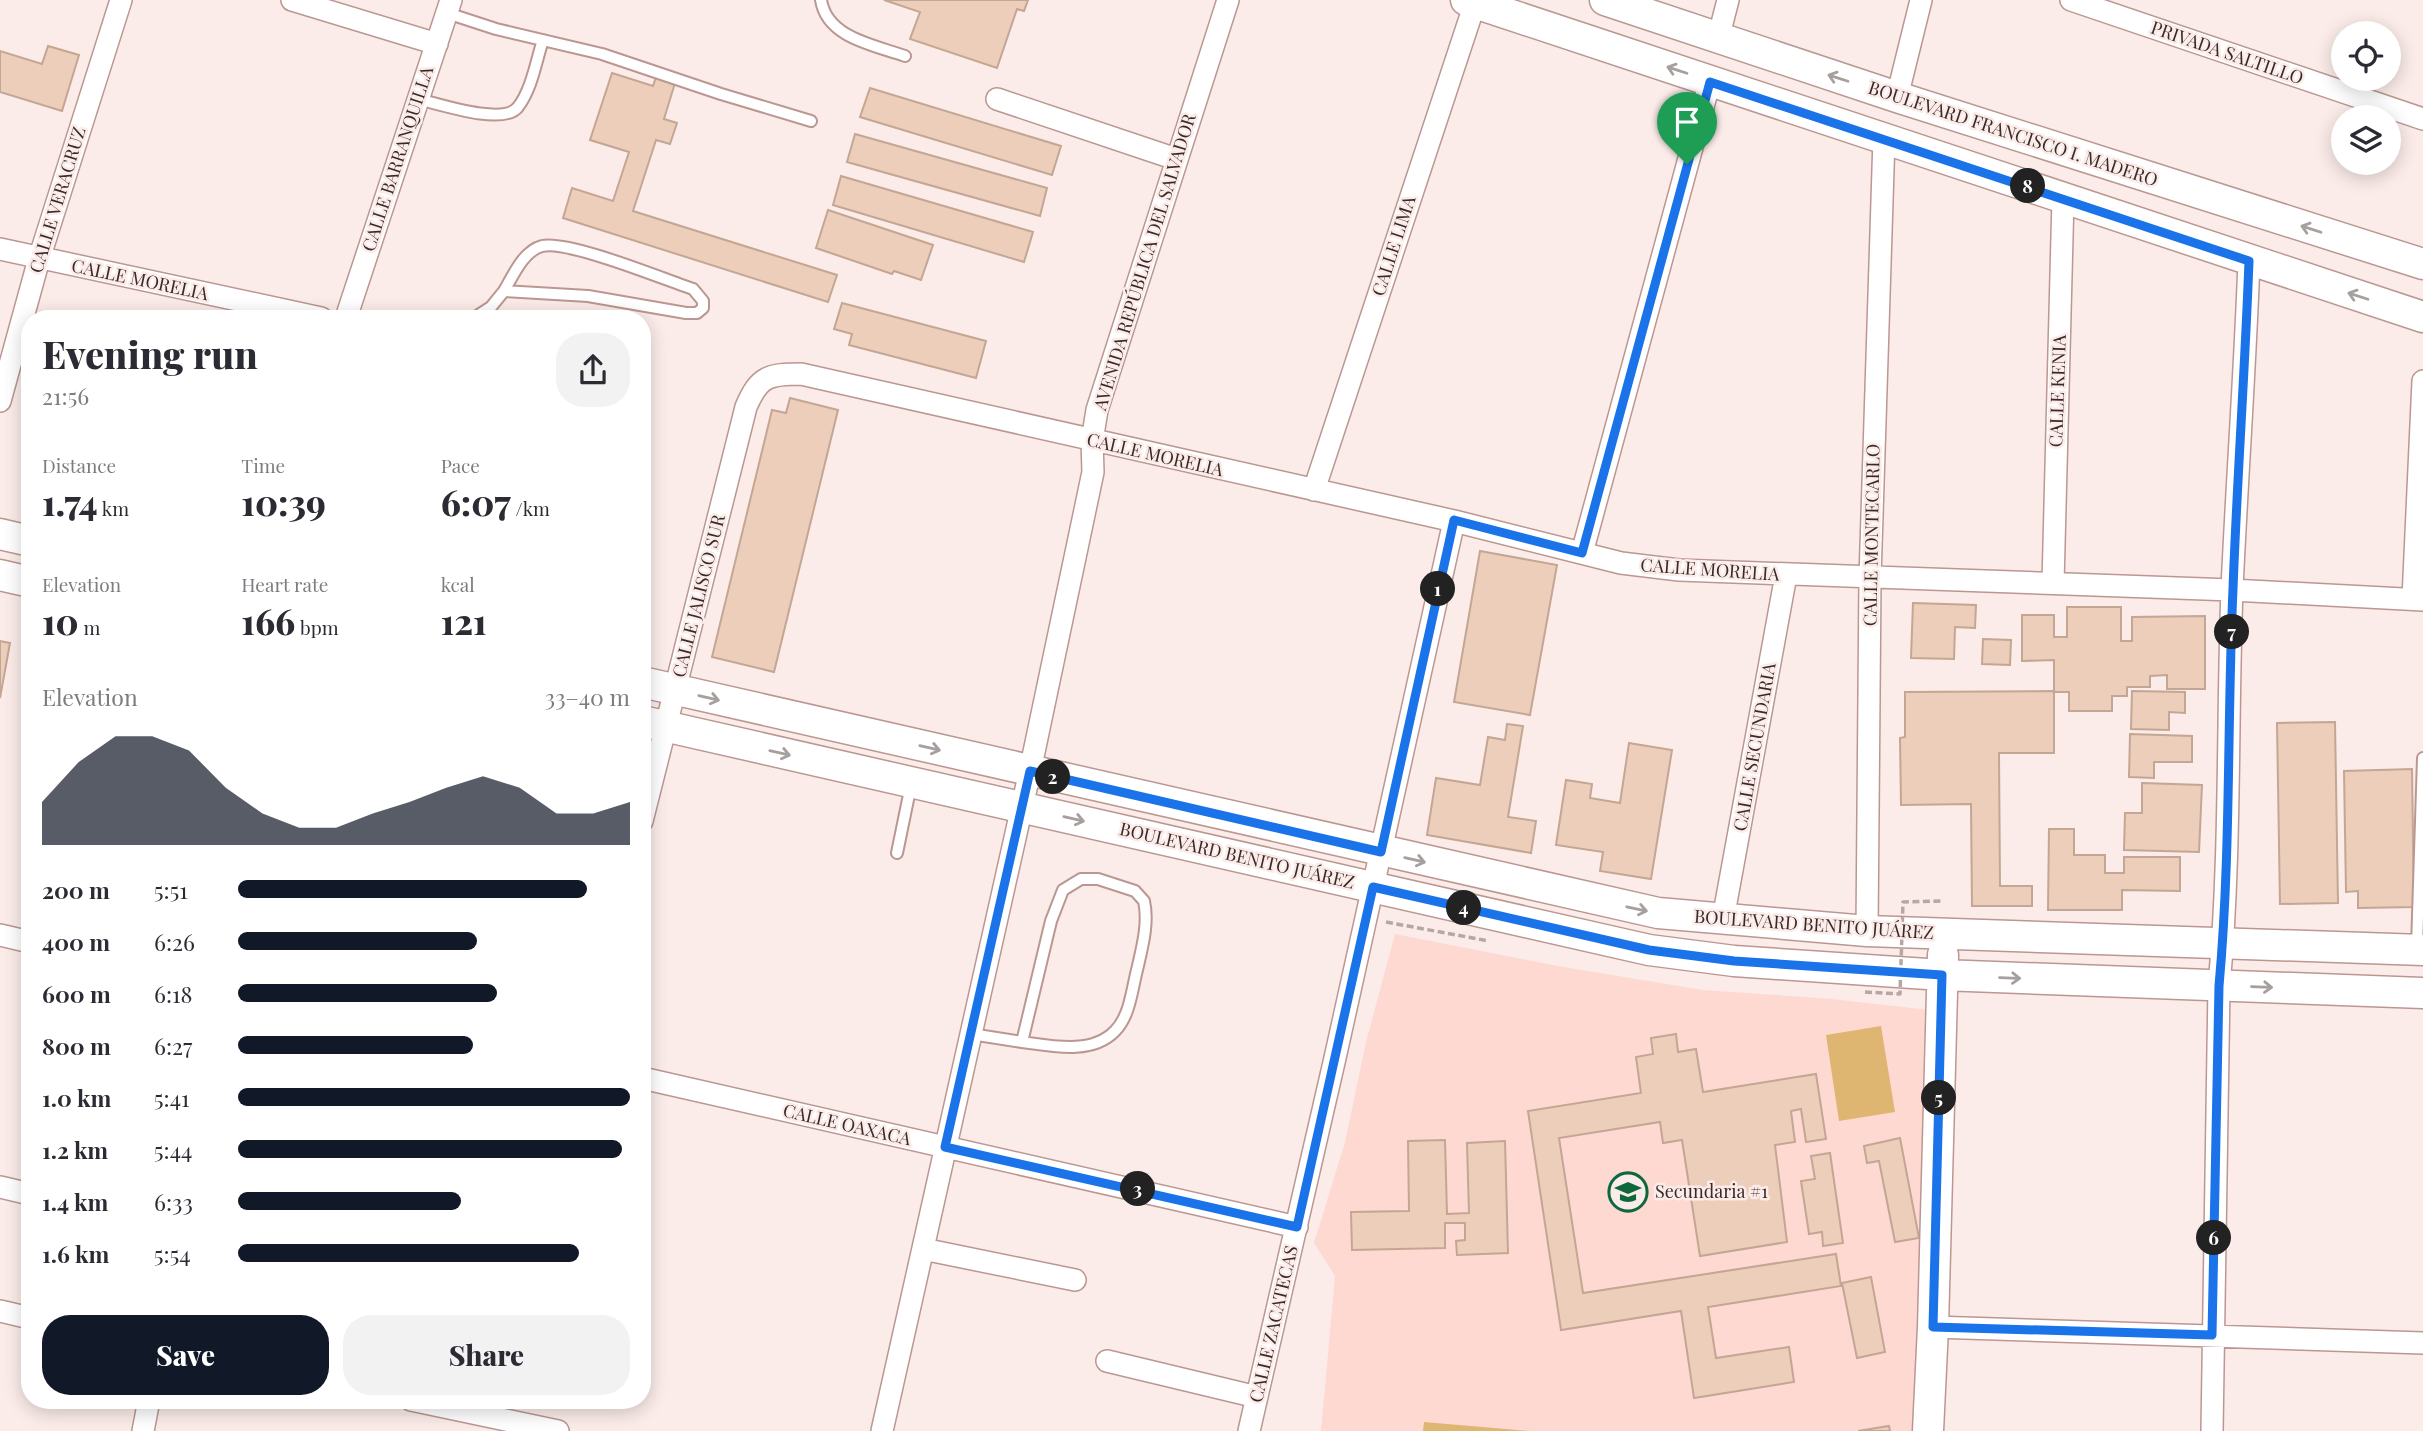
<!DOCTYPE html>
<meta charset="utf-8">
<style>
:root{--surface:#fff;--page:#f2f2f3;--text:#2b2b33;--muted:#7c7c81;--accent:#111827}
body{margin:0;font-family:"Playfair Display",serif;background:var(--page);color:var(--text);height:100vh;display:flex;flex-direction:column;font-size:26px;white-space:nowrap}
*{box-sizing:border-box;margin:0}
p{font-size:23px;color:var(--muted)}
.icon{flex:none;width:38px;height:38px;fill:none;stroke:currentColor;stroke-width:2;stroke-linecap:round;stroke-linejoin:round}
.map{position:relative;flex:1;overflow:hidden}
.drawer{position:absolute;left:21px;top:310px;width:630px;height:1099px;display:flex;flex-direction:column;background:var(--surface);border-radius:28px;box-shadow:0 4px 18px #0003}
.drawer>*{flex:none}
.controls{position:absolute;left:2331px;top:21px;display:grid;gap:14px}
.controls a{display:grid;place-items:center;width:70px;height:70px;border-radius:50%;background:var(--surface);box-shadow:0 4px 18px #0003;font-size:35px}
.pin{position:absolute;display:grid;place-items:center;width:60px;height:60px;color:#fff;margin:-72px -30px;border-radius:50% 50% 50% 0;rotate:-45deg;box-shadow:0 0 7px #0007}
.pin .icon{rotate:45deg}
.km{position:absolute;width:35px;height:35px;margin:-18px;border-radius:50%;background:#222;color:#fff;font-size:19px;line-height:35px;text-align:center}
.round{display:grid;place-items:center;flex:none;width:74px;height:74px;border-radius:28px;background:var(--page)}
.summary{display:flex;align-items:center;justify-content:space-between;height:119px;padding:0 21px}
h1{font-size:38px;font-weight:800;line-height:52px}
.figures{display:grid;grid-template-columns:repeat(3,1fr);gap:10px;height:119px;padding:7px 21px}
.figures div{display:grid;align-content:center}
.figures b{font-size:35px;font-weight:800}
.figures small{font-size:19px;font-weight:400}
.figures p{font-size:19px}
.chart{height:196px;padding:14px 21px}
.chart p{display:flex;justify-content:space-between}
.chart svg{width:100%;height:126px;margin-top:7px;fill:var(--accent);opacity:.7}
.button{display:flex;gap:14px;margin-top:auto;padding:14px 21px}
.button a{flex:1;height:80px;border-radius:28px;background:var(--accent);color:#fff;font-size:28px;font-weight:800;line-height:80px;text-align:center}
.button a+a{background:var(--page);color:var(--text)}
ul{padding:0 21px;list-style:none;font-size:23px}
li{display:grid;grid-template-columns:112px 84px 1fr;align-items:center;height:52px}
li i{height:18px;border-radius:9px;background:var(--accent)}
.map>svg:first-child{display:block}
.built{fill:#fed9d2}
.pitch{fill:#dfb671}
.building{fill:#edceba;stroke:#c3a693;stroke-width:2}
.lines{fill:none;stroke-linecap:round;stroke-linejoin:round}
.lane-casing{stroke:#bb9791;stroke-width:14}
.street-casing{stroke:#bb9791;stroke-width:24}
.secondary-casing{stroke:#bb9791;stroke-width:33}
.path{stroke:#b6a7a4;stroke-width:3.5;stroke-dasharray:7 3.5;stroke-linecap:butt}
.lane{stroke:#fff;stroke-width:10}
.street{stroke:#fff;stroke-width:21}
.secondary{stroke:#fff;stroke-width:30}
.path-bridge{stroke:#b6a7a4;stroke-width:3.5;stroke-dasharray:7 3.5;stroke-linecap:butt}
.oneway{stroke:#a69f9e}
.route-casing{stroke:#fff;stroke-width:14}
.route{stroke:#1a73e8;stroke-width:9}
.labels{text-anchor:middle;stroke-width:5;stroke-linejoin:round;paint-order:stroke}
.street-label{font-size:18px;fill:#392a28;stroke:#fbece9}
.poi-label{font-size:18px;fill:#392a28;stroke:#fbece9;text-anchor:start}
</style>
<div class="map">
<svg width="2423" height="1431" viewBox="0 0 2423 1431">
<rect width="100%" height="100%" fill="#fbece9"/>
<path class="built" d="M1395 934 1558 966 1703 990 1832 999 1929 1010 1915 1431H1321L1335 1276 1314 1243 1345 1142 1366 1042Z"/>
<path class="pitch" d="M1881 1026 1895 1112 1839 1121 1826 1035Z
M1424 1422 1529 1431H1423Z"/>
<path class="building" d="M884 0H1028L1024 11 1017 9 997 68 910 39 920 12Z
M48 46 79 55 62 111 0 92V51L42 64Z
M612 73 653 86 656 77 675 83 664 119 677 123 670 144 656 140 633 211 837 275 828 302 563 218 572 188 613 201 629 152 590 140Z
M870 88 1061 146 1052 175 860 117Z
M855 134 1047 188 1040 216 847 162Z
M841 176 1033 232 1024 262 833 205Z
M828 210 933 245 921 280 894 271 892 274 816 248Z
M842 303 986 341 976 378 849 345 852 334 834 329Z
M790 398 838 410 774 672 712 657 772 410 786 413Z
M1480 551 1557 565 1530 715 1454 702Z
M1913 603 1976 605 1975 628 1955 627 1954 659 1911 658Z
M2067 607H2121V641H2132V617L2205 616V689H2167V675L2150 676V687H2127V696H2112V711H2069V692H2054V660L2022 661V615H2054V637H2067Z
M1983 639 2011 640 2010 665 1982 664Z
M0 641 10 643 0 698Z
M2054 691V753H1999L2000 886H2032V906H1972L1971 804 1901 805 1900 738 1905 737V692Z
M2132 691 2185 692V713L2169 712V730L2131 729Z
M2335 722 2338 903 2280 904 2277 723Z
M1507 724 1523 726 1508 817 1536 821 1531 853 1427 835 1436 778 1480 785 1488 737 1505 740Z
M2130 734 2192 736V762H2154V778L2129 777Z
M1629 743 1672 750 1651 879 1600 871 1603 852 1556 845 1566 780 1592 784 1590 798 1620 803Z
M2412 769 2414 907 2358 908V891L2346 892 2344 771Z
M2142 783 2202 785 2199 852 2124 850 2125 813H2142Z
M2049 829H2074V855H2105V873H2124V857H2180V891L2122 890V910H2048Z
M1676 1034 1678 1052 1696 1049 1703 1092 1816 1074 1826 1139 1806 1142 1801 1109 1791 1111 1795 1142 1775 1145 1787 1242 1700 1256 1682 1140 1663 1143 1660 1122 1559 1138 1583 1293 1836 1254 1841 1286 1708 1307 1716 1358 1789 1347 1794 1382 1694 1398 1681 1311 1561 1330 1528 1111 1641 1093 1636 1057 1653 1054 1651 1038Z
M1900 1138 1919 1238 1895 1242 1879 1161 1867 1163 1864 1146Z
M1445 1140 1447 1214 1469 1213 1467 1143 1505 1141 1508 1253 1457 1255 1456 1241 1465 1240V1223H1445V1248L1352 1250 1351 1212 1409 1211 1408 1141Z
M1830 1153 1843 1243 1823 1246 1822 1232 1809 1234 1801 1181 1815 1179 1811 1156Z
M1871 1277 1885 1352 1857 1358 1842 1283Z
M1889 1426 1890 1431H1858Z"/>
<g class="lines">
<g class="lane-casing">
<path id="lane" d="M821 0C827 38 874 45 905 56
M447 13 496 29 602 54 721 94 811 121
M418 99C439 104 504 126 518 107 532 89 536 61 543 40
M474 318 491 307 504 291 588 296 686 313H697L703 308V301L693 289C663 279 569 240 542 246 523 251 513 276 504 291
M897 853 911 785
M2417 947 2423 758
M971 1034 1022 1042 1051 921 1063 890 1081 879H1098L1135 891 1144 901C1149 923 1142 948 1137 970 1132 989 1130 1016 1115 1031 1092 1055 1052 1046 1022 1042"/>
</g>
<g class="street-casing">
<path id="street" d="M292 0 437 44
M2071 0 2423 119
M1718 39 1728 0
M1897 97 1921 0
M997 99 1176 159
M0 249 321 318
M346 318 451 0
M0 401 39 259 121 0
M1314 490 1475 3
M1582 553 1710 81
M2053 583 2063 198
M2413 599 2423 381
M642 821 746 407C759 376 769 374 801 374L1454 521 1621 563 1679 570 2232 590 2423 600
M1723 919 1786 575
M1867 931 1870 578 1884 138
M0 935 30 942
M642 1078 1297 1227
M0 1187 30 1194
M923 1249 1075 1280
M0 1311 30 1318
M1933 1327 2423 1343
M1107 1361 1257 1397
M411 1400 558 1431
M143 1431 149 1400
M882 1431 1030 771 1093 472 1092 441 1097 410 1228 0
M1249 1431 1335 1058 1454 521
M2212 1431 2219 986C2231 854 2227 721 2232 589 2237 480 2245 370 2249 261"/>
</g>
<g class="secondary-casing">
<path id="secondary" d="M1466 0 2423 317
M1605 0 1897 97 2423 264
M0 534 30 541
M0 575 30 582
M642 682 1658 913 1867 931 2423 950
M642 721 1649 950 1734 961 1942 975 2423 993
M1928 1431 1933 1327 1943 955"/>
</g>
<path class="path" d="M1386 922 1489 941"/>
<use href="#lane" class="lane"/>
<use href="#street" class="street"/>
<use href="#secondary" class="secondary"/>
<path class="path-bridge" d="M1865 992 1900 994 1903 902 1941 901"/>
</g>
<defs><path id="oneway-shaft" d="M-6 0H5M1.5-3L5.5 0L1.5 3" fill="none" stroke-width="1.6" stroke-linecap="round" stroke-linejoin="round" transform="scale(1.75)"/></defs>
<g class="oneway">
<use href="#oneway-shaft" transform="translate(1677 70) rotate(-162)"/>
<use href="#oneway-shaft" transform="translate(1838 78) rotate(-162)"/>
<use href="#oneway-shaft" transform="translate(2311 229) rotate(-162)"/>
<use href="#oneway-shaft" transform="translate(2358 296) rotate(-162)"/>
<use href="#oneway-shaft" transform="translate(709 698) rotate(13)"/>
<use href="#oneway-shaft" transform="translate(930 748) rotate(13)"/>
<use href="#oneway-shaft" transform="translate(780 753) rotate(13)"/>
<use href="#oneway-shaft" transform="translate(1074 819) rotate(13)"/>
<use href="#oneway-shaft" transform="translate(1415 860) rotate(13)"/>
<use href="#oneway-shaft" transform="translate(1637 909) rotate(12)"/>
<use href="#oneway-shaft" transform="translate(2010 978) rotate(2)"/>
<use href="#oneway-shaft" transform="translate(2262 987) rotate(2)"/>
</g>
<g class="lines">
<g class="route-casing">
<path id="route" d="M1710 82 2249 261C2245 370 2237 480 2233 589 2227 721 2231 854 2219 986L2212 1335 1933 1327 1942 975 1734 961 1649 950 1373 887 1297 1227 945 1147 1030 771 1381 852 1454 520 1582 553Z"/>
</g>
<use href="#route" class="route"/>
</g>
<defs>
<g id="school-ring" transform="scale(2.0125)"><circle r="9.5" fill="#fbece9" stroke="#0d683b" stroke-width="1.5"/><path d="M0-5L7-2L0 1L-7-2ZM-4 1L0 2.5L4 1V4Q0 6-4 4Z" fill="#0d683b"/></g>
</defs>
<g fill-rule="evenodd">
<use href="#school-ring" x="1628" y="1192"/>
</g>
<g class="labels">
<g class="street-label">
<text transform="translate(2227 53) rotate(19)" y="6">PRIVADA SALTILLO</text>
<text transform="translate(2013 134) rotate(18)" y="6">BOULEVARD FRANCISCO I. MADERO</text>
<text transform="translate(398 159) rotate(-72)" y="6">CALLE BARRANQUILLA</text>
<text transform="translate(58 200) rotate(-73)" y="6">CALLE VERACRUZ</text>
<text transform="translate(1394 246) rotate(-72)" y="6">CALLE LIMA</text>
<text transform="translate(1145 262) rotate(-73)" y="6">AVENIDA REPÚBLICA DEL SALVADOR</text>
<text transform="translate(140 280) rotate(12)" y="6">CALLE MORELIA</text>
<text transform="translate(2058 391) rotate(-88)" y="6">CALLE KENIA</text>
<text transform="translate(1155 455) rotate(13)" y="6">CALLE MORELIA</text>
<text transform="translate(1872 535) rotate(-89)" y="6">CALLE MONTECARLO</text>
<text transform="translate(1710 570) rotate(4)" y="6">CALLE MORELIA</text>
<text transform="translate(699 596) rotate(-76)" y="6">CALLE JALISCO SUR</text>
<text transform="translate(1755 747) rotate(-80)" y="6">CALLE SECUNDARIA</text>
<text transform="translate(1237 856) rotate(13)" y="6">BOULEVARD BENITO JUÁREZ</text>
<text transform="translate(1814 925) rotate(4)" y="6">BOULEVARD BENITO JUÁREZ</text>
<text transform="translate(847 1125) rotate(13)" y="6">CALLE OAXACA</text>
<text transform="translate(1274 1324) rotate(-77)" y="6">CALLE ZACATECAS</text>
</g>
<g class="poi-label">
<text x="1655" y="1198">Secundaria #1</text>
</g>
</g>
</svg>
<div class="controls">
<a><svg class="icon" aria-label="locate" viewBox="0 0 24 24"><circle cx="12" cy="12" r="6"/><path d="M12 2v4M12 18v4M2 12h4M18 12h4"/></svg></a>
<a><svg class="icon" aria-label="layers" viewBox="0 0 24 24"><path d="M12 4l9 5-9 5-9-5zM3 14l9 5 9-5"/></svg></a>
</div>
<div class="pin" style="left:1687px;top:164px;background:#1e9e55"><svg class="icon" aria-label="arrive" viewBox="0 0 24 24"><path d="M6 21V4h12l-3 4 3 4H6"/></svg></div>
<b class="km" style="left:1438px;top:589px">1</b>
<b class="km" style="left:1053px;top:777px">2</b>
<b class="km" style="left:1138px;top:1189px">3</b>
<b class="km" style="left:1464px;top:908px">4</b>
<b class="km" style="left:1939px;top:1098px">5</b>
<b class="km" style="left:2214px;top:1238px">6</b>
<b class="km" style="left:2232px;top:632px">7</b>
<b class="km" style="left:2028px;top:186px">8</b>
<section class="drawer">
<div class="summary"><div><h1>Evening run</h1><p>21:56</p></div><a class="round"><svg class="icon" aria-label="share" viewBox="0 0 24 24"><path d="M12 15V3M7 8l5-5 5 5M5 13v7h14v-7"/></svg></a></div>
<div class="figures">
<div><p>Distance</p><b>1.74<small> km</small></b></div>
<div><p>Time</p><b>10:39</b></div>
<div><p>Pace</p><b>6:07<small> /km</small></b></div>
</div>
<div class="figures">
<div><p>Elevation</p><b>10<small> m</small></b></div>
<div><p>Heart rate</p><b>166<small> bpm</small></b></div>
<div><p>kcal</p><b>121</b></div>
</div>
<div class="chart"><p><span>Elevation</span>33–40 m</p>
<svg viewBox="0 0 160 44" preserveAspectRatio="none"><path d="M0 44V29L10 15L20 6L30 6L40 11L50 24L60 33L70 38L80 38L90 33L100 29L110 24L120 20L130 24L140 33L150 33L160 29V44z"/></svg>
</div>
<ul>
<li><b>200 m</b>5:51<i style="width:89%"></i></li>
<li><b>400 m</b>6:26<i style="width:61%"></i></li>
<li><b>600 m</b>6:18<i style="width:66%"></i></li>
<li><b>800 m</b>6:27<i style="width:60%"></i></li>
<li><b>1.0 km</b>5:41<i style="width:100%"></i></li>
<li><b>1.2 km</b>5:44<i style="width:98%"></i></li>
<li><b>1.4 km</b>6:33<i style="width:57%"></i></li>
<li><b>1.6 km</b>5:54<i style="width:87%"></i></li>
</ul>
<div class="button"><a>Save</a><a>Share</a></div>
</section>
</div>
